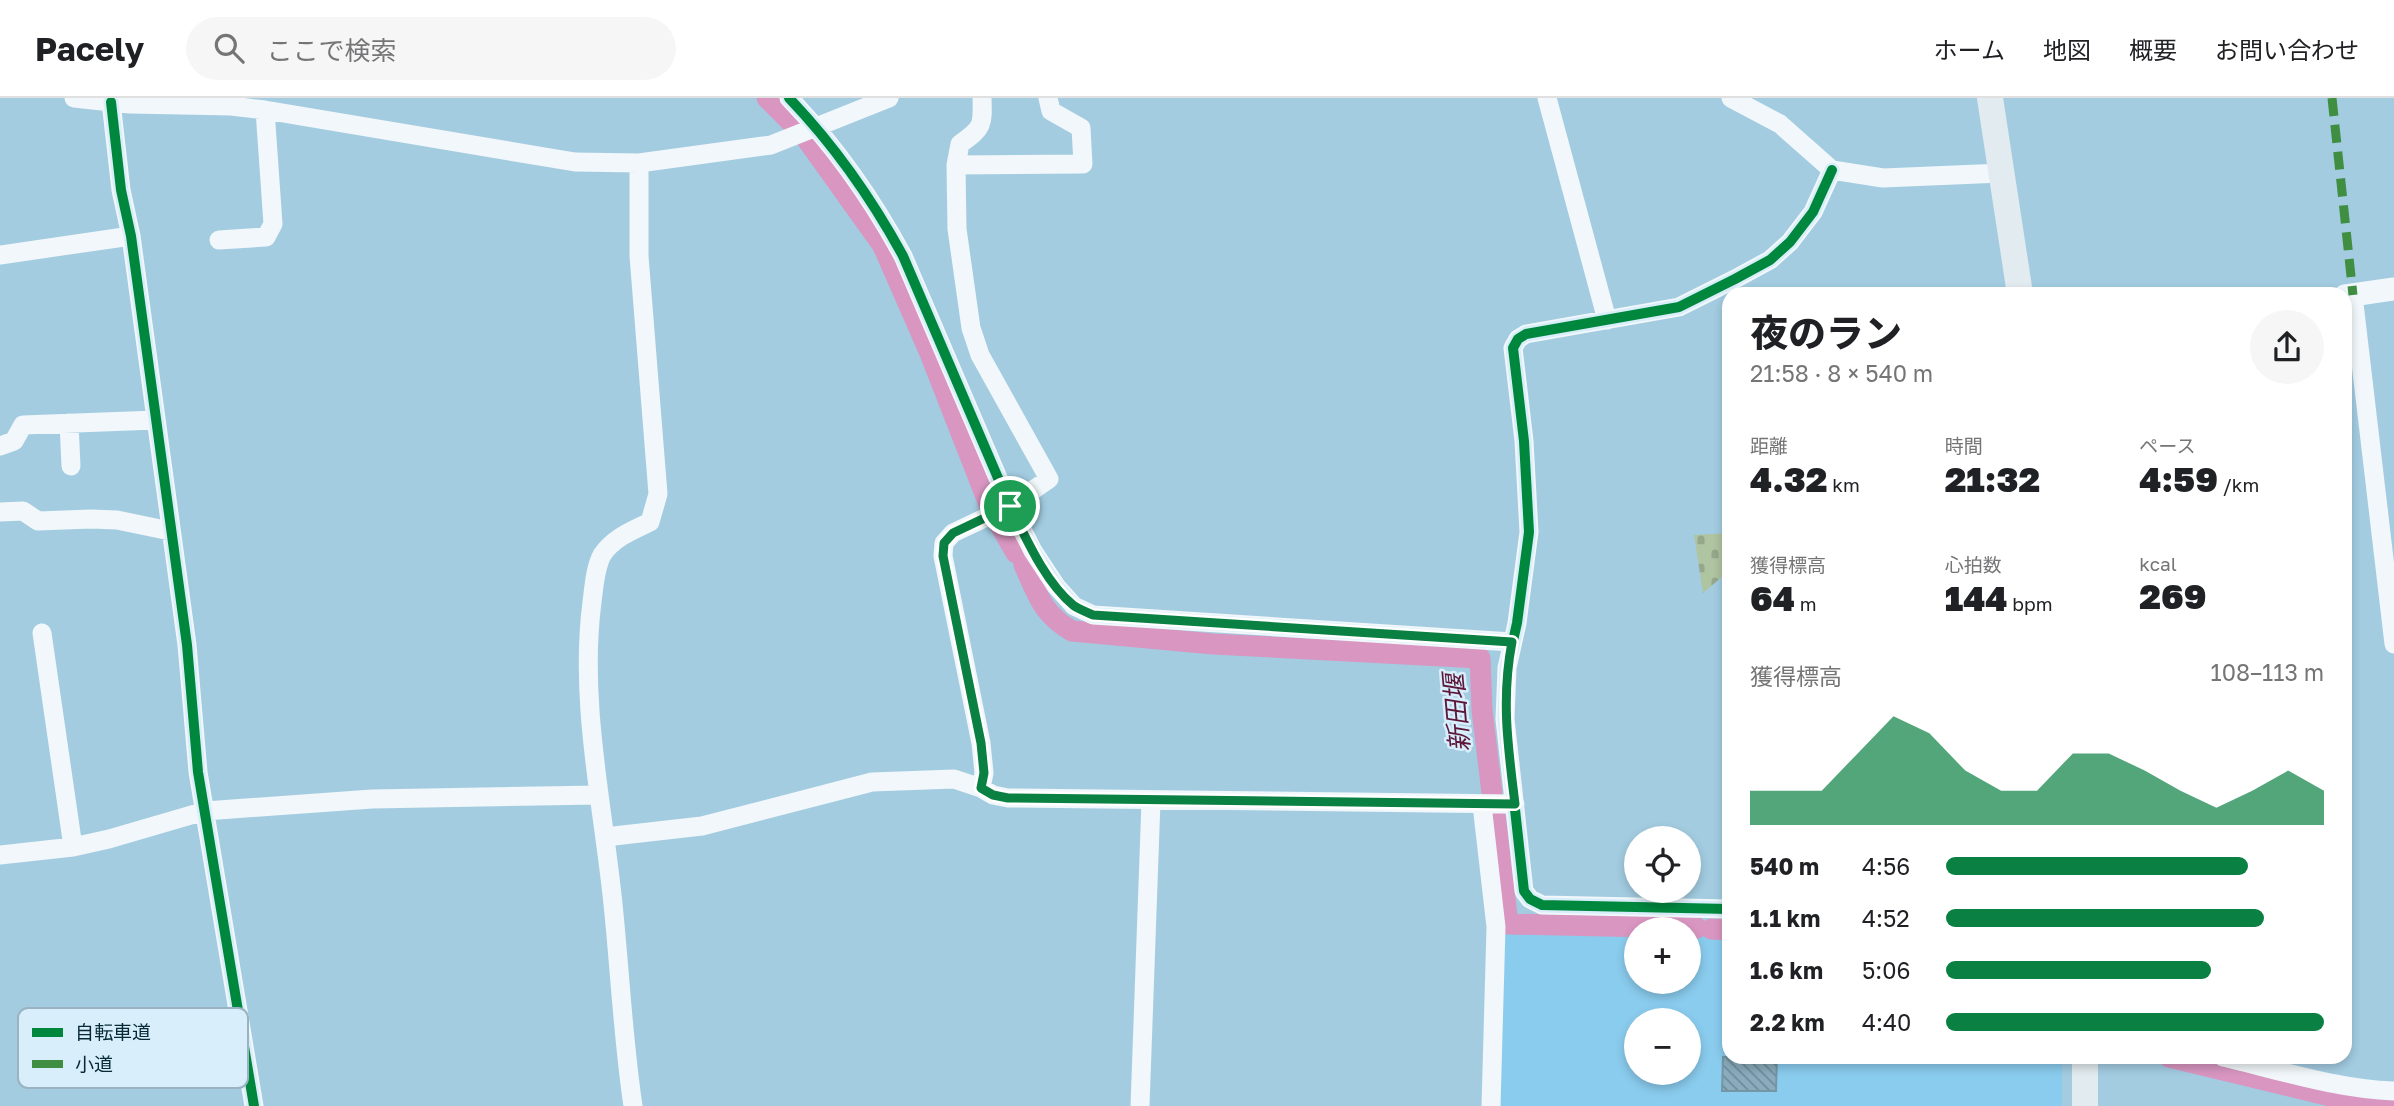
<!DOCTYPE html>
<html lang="ja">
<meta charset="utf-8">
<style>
:root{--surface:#fff;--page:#f6f6f6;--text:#202124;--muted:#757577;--line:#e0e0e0;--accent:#0b8043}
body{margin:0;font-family:"Golos Text","Noto Sans JP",sans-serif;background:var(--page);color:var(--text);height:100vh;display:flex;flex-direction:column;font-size:26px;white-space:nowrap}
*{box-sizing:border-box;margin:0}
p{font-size:23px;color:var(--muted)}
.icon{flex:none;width:38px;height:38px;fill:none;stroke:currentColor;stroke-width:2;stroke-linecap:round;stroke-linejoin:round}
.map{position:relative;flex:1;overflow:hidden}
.panel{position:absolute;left:1722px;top:189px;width:630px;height:777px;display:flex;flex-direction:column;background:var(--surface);border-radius:21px;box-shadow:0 4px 10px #0003}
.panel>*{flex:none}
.buttons{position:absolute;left:1624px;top:728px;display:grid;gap:14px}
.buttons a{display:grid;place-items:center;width:77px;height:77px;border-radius:50%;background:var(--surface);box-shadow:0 4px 10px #0003;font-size:35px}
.pin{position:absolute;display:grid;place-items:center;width:60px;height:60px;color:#fff;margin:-30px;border:4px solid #fff;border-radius:50%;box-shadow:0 2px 7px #0007}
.round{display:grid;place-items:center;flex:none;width:74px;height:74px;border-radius:37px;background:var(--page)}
.overview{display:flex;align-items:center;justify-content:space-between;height:119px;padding:0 28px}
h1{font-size:38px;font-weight:800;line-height:52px}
.metrics{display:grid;grid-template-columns:repeat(3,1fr);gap:10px;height:119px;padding:7px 28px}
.metrics div{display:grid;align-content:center}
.metrics b{font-size:35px;font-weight:800}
.metrics small{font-size:19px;font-weight:400}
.metrics p{font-size:19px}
.chart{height:196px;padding:14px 28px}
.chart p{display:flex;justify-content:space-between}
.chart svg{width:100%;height:126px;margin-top:7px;fill:var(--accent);opacity:.7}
ul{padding:0 28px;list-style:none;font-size:23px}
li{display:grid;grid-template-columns:112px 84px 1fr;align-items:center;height:52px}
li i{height:18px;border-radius:9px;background:var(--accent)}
header{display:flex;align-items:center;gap:42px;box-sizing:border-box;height:98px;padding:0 35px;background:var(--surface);border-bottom:2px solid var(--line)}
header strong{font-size:33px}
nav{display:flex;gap:38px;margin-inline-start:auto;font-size:24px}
.search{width:490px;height:63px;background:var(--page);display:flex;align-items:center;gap:18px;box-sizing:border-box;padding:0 24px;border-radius:38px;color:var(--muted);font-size:26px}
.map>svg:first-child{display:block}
.built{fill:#8accee;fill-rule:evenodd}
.cemetery{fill:url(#cemetery-stones)}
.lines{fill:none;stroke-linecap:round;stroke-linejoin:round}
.canal{stroke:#d896c1;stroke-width:21}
.building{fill:url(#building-back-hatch);stroke:#7496a6;stroke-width:2}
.minor{stroke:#f1f7fa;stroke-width:19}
.tertiary{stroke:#f1f7fa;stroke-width:23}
.secondary{stroke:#e2ebef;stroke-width:26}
.quiet{stroke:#3f8e42;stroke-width:9;stroke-dasharray:18 9;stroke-linecap:butt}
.cycleway-casing{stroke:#d8eefa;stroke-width:15}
.cycleway{stroke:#00873e;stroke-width:10}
.route-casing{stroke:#fff;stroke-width:14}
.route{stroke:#0b8043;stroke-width:9}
.labels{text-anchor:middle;stroke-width:5;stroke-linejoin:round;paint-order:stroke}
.water-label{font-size:26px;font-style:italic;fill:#5c173b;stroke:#d8eefa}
.key{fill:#d8eefa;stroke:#99b3c0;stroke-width:2}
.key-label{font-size:19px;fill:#062837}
</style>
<header>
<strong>Pacely</strong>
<div class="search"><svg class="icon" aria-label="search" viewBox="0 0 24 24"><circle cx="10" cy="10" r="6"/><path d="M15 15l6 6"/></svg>ここで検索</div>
<nav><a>ホーム</a><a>地図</a><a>概要</a><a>お問い合わせ</a></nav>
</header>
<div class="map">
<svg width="2394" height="1008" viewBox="0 0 2394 1008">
<defs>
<pattern id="cemetery-stones" width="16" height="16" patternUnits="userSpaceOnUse" patternTransform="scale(1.75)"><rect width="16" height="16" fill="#afc4a1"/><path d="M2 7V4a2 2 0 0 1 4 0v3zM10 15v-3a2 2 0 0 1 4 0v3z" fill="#95a88b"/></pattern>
<pattern id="building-back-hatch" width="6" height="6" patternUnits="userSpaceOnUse" patternTransform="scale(1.75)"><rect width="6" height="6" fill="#8aacbc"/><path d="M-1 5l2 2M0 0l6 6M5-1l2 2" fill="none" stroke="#6f8c9a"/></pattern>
</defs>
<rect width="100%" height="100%" fill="#a3cce1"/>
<path class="built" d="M1503 831 1636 835V884H1689V836L1729 837V959H2062V1008H1496ZM1636 922H1689V975H1636Z"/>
<path class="cemetery" d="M1729 435V473L1703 495 1694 437Z"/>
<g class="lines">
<path class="canal" d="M767 0 796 29
M808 43 883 148 929 253 990 409
M1000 427 1016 455
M1024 467C1038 497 1042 516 1072 533L1213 546 1480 560 1482 612 1492 695
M1495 717 1508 826 1697 830
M1711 831 1729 832
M2169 959 2355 1004 2394 1006"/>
</g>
<path class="building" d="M1723 959H1777L1776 993H1722Z"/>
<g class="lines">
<path class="minor" d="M74 0 130 6 231 8 265 12 575 64 639 65 771 47 889 0
M789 0C834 47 872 101 903 158L1010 408 1033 453 1056 488 1074 508 1093 517 1512 544
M1547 0 1607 222
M1731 0 1780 26 1832 72 1883 80 2002 75
M111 4 121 92 131 138 187 547 198 674 254 1008
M956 67 1083 66 1081 30 1051 13 1048 0
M219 142 266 139 273 126 265 12
M0 157 131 138
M2353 197 2394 546
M69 325 71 368
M0 348 14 343 23 327 156 322
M0 414 23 413 38 423 91 421 117 422 170 433
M42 535 73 749
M981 690 984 675 981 645 943 458 944 445 953 435 1010 408 1049 381 980 257 971 230 957 131 956 67 960 46C983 30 983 27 982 0
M1482 707 1496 829 1491 1008
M605 739 702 728 872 684 954 681 981 690 993 697 1008 700 1515 706
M0 757 73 749 109 741 205 713 372 701 599 697
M1729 811 1542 807 1530 801 1524 793 1505 621 1507 570 1517 525 1529 434 1524 343 1513 250 1518 241 1526 236 1679 209 1735 181 1770 162 1790 144 1813 114 1832 72
M2223 959C2279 972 2336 991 2394 993
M633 1008C623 941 620 874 613 806 603 707 579 604 592 504 594 489 595 470 602 457 613 440 633 432 650 424L658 396 639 158V65
M1140 1008 1151 703"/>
<path class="tertiary" d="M2345 198 2394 191"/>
<path class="secondary" d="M1990 0 2020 196
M2085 959V1008"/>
<path class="quiet" d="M2332 0 2353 197"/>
<g class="cycleway-casing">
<path id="cycleway" d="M789 0C834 47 872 101 903 158L1010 408 1033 453 1056 488 1074 508 1093 517 1512 544
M111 4 121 92 131 138 187 547 198 674 254 1008
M1729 811 1542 807 1530 801 1524 793 1505 621 1507 570 1517 525 1529 434 1524 343 1513 250 1518 241 1526 236 1679 209 1735 181 1770 162 1790 144 1813 114 1832 72"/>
</g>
<use href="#cycleway" class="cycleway"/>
</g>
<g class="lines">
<g class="route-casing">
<path id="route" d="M1010 408C1026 440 1045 484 1073 507 1078 511 1087 514 1093 517L1512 544C1501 601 1508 649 1515 706L1008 700 993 697 981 690 984 675 981 645 943 458 944 445 953 435Z"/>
</g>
<use href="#route" class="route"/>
</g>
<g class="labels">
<g class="water-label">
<text transform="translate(1457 615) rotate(-95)" y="9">新田堰</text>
</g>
</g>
<rect x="18" y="910" width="230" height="80" rx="10" class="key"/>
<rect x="32" y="930" width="31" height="9" fill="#00873e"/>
<rect x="32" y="962" width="31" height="8" fill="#3f8e42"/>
<g class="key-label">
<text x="75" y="941">自転車道</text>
<text x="75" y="973">小道</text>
</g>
</svg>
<div class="buttons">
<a><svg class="icon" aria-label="locate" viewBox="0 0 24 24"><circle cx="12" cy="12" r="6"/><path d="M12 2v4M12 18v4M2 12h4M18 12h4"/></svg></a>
<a>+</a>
<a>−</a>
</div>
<div class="pin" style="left:1010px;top:408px;background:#1e9e55"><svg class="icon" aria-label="arrive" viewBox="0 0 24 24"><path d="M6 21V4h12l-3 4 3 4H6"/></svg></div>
<section class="panel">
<div class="overview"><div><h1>夜のラン</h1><p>21:58 · 8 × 540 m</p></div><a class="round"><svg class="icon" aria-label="share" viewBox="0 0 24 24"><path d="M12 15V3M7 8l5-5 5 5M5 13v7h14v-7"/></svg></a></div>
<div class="metrics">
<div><p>距離</p><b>4.32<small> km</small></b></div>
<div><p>時間</p><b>21:32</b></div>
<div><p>ペース</p><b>4:59<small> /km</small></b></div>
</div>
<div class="metrics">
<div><p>獲得標高</p><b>64<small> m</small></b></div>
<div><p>心拍数</p><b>144<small> bpm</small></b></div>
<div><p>kcal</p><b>269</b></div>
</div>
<div class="chart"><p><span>獲得標高</span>108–113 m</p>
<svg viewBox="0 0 160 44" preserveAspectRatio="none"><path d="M0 44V32L10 32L20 32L30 19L40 6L50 12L60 25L70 32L80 32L90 19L100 19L110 25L120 32L130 38L140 32L150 25L160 32V44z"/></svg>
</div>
<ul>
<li><b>540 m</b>4:56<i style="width:80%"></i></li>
<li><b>1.1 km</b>4:52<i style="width:84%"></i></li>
<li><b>1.6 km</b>5:06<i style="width:70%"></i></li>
<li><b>2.2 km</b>4:40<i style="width:100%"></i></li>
</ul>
</section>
</div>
